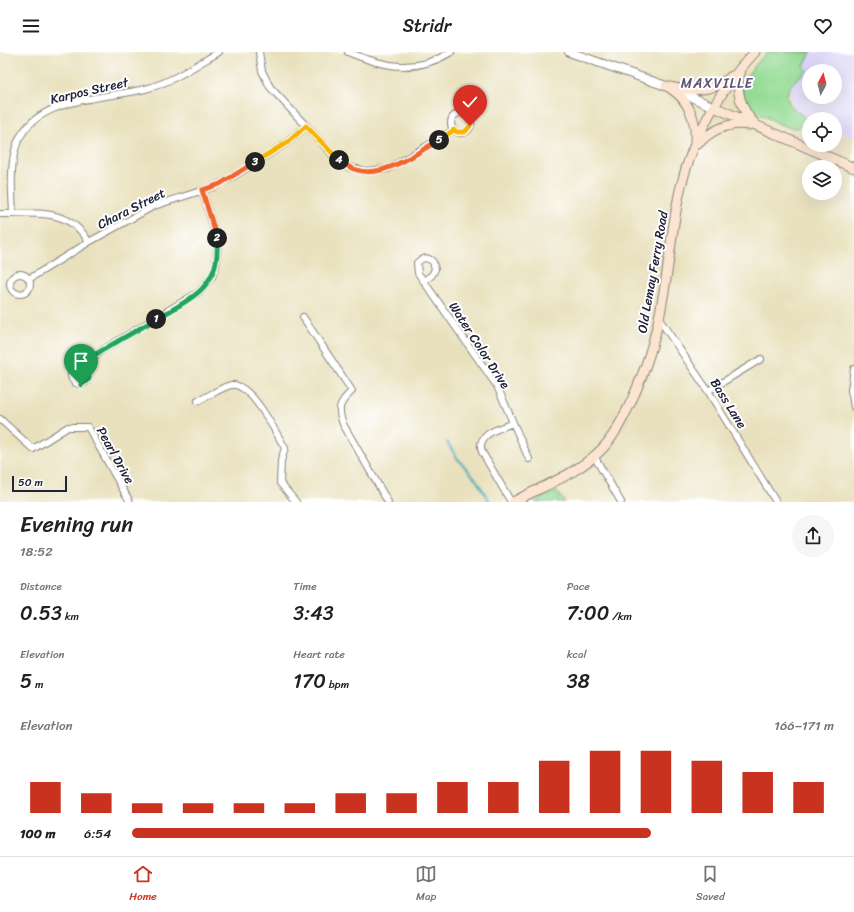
<!DOCTYPE html>
<meta charset="utf-8">
<style>
:root{--surface:#fff;--page:#f6f6f6;--text:#202124;--muted:#757577;--line:#e0e0e0;--accent:#c8321e}
body{margin:0;font-family:Sriracha,sans-serif;background:var(--page);color:var(--text);height:100vh;display:flex;flex-direction:column;font-size:15px;white-space:nowrap}
*{box-sizing:border-box;margin:0}
p{font-size:13px;color:var(--muted)}
.icon{flex:none;width:22px;height:22px;fill:none;stroke:currentColor;stroke-width:2;stroke-linecap:round;stroke-linejoin:round}
.map{position:relative;height:450px;overflow:hidden}
.side{display:flex;flex-direction:column;background:var(--surface);flex:1}
.side>*{flex:none}
.needle{width:26px;rotate:7deg}
.tools{position:absolute;left:802px;top:12px;display:grid;gap:8px}
.tools a{display:grid;place-items:center;width:40px;height:40px;border-radius:50%;background:var(--surface);box-shadow:0 4px 16px #0002;font-size:20px}
.scale{position:absolute;left:12px;bottom:10px;width:55px;box-sizing:border-box;padding-left:4px;border:2px solid #22223b;border-top:0;font-size:11px;line-height:14px;white-space:nowrap;color:#22223b;-webkit-text-stroke:3px #fff;paint-order:stroke}
.pin{position:absolute;display:grid;place-items:center;width:34px;height:34px;color:#fff;margin:-41px -17px;border-radius:50% 50% 50% 0;rotate:-45deg;box-shadow:0 0 4px #0007}
.pin .icon{rotate:45deg}
.km{position:absolute;width:20px;height:20px;margin:-10px;border-radius:50%;background:#222;color:#fff;font-size:11px;line-height:20px;text-align:center}
.round{display:grid;place-items:center;flex:none;width:42px;height:42px;border-radius:21px;background:var(--page)}
.summary{display:flex;align-items:center;justify-content:space-between;height:68px;padding:0 20px}
h1{font-size:22px;font-weight:600;line-height:30px}
.figures{display:grid;grid-template-columns:repeat(3,1fr);gap:6px;height:68px;padding:4px 20px}
.figures div{display:grid;align-content:center}
.figures b{font-size:20px;font-weight:600}
.figures small{font-size:11px;font-weight:400}
.figures p{font-size:11px}
.chart{height:112px;padding:8px 20px}
.chart p{display:flex;justify-content:space-between}
.chart svg{width:100%;height:72px;margin-top:4px;stroke:var(--accent);stroke-width:6}
ul{padding:0 20px;list-style:none;font-size:13px}
li{display:grid;grid-template-columns:64px 48px 1fr;align-items:center;height:30px}
li i{height:10px;border-radius:5px;background:var(--accent)}
header{display:flex;justify-content:space-between;align-items:center;height:52px;padding:0 20px;background:var(--surface);font-size:18px;font-weight:600}
.dock{display:flex;justify-content:space-around;align-items:center;height:56px;border-top:1px solid var(--line);background:var(--surface);font-size:11px;color:var(--muted)}
.dock a{display:grid;justify-items:center;gap:2px}
.dock .on{color:var(--accent)}
.map>svg:first-child{display:block}
.built{fill:#ddd5f6;fill-rule:evenodd}
.grass{fill:#95db95;stroke:#5c7e68}
.park{fill:url(#park-dots);stroke:#5c7e68}
.lines{fill:none;stroke-linecap:round;stroke-linejoin:round}
.stream{stroke:#41abc1;stroke-width:2}
.minor-casing{stroke:#86827c;stroke-width:8}
.tertiary-casing{stroke:#86827c;stroke-width:10}
.secondary-casing{stroke:#86827c;stroke-width:11}
.minor{stroke:#fff;stroke-width:6}
.tertiary{stroke:#fff;stroke-width:8}
.secondary{stroke:#fce5d0;stroke-width:9}
.split-1-casing{stroke:#fff;stroke-width:8}
.split-2-casing{stroke:#fff;stroke-width:8}
.split-3-casing{stroke:#fff;stroke-width:8}
.split-4-casing{stroke:#fff;stroke-width:8}
.split-5-casing{stroke:#fff;stroke-width:8}
.split-6-casing{stroke:#fff;stroke-width:8}
.split-1{stroke:#22a559;stroke-width:5}
.split-2{stroke:#22a559;stroke-width:5}
.split-3{stroke:#f0652b;stroke-width:5}
.split-4{stroke:#f5b400;stroke-width:5}
.split-5{stroke:#f0652b;stroke-width:5}
.split-6{stroke:#f5b400;stroke-width:5}
.labels{text-anchor:middle;stroke-width:4;stroke-linejoin:round;paint-order:stroke}
.street-label{font-size:13px;fill:#22223b;stroke:#fff}
.neighbourhood-label{font-size:14px;letter-spacing:1px;fill:#5e5576;stroke:#fff}
</style>
<header><svg class="icon" aria-label="menu" viewBox="0 0 24 24"><path d="M4 6h16M4 12h16M4 18h16"/></svg>Stridr<svg class="icon" aria-label="heart" viewBox="0 0 24 24"><path d="M12 20l-8-8c-3-5 5-10 8-4 3-6 11-1 8 4z"/></svg></header>
<div class="map">
<svg width="854" height="450" viewBox="0 0 854 450">
<defs>
<pattern id="park-dots" width="8" height="8" patternUnits="userSpaceOnUse"><rect width="8" height="8" fill="#95db95"/><path d="M2 2h.1M6 6h.1" fill="none" stroke="#80bc81" stroke-width="1.8" stroke-linecap="round"/></pattern>
</defs>
<rect width="100%" height="100%" fill="#fff"/>
<filter id="ink" filterUnits="userSpaceOnUse"><feTurbulence type="fractalNoise" baseFrequency=".025" numOctaves="2"/><feDisplacementMap in="SourceGraphic" scale="8" xChannelSelector="R" yChannelSelector="G"/><feConvolveMatrix kernelMatrix="1 2 1 2 8 2 1 2 1" color-interpolation-filters="sRGB"/></filter>
<filter id="wash" filterUnits="userSpaceOnUse"><feTurbulence type="fractalNoise" baseFrequency=".012" numOctaves="4" result="noise"/><feDisplacementMap in="SourceGraphic" scale="16" xChannelSelector="R" yChannelSelector="G"/><feGaussianBlur stdDeviation="0.9" result="paint"/><feColorMatrix in="noise" values="0 0 0 0 0 0 0 0 0 0 0 0 0 0 0 0 0 1.4 0 .05"/><feComposite in="paint" operator="in"/></filter>
<g filter="url(#wash)">
<rect width="100%" height="100%" fill="#e9e1bd"/>
<path class="built" d="M806 0H854V87L835 78V67H812L794 58 789 35ZM809 19H835V45H809Z"/>
<path class="grass" d="M768 0H811L804 15 808 18C796 28 776 40 795 58 798 61 802 62 805 66L804 71C802 74 798 77 794 76 785 76 775 69 768 66 725 47 743 24 768 0Z"/>
<path class="park" d="M556 439 565 450H534Z"/>
<g class="lines">
<path class="stream" d="M447 390 457 406 475 426 490 450"/>
</g>
</g>
<g filter="url(#ink)">
<g class="lines">
<g class="minor-casing">
<path id="minor" d="M259 0 262 19 270 35 334 104 348 115 365 119 388 117 454 78
M348 0C383 15 416 22 451 0
M451 71a10 10 0 1 1 20 0a10 10 0 1 1-20 0Z
M0 162C36 162 68 155 89 190
M13 162C12 142 10 118 15 98 29 44 102 48 145 37 172 30 195 14 219 0
M10 232a10 10 0 1 1 20 0a10 10 0 1 1-20 0Z
M29 227 89 190 154 154 213 135 229 127 288 90 306 74
M424 229 432 223 435 217 433 210C428 205 422 205 417 211L418 221 497 334 529 407
M303 265 352 339C339 351 337 356 343 372L388 450
M659 267 708 339 776 450
M71 323a9 9 0 1 1 18 0a9 9 0 1 1-18 0Z
M85 315 101 299 199 240 212 225 216 214 218 190 202 138
M854 317 851 338 854 355
M708 339 761 307
M198 349C207 345 222 335 231 333 251 330 276 381 285 396L281 409 280 431 296 450
M0 367 33 397 68 375H88L130 450
M594 404 621 450
M511 450 482 400C475 382 501 376 513 371"/>
</g>
<g class="tertiary-casing">
<path id="tertiary" d="M569 0 666 34 714 55"/>
</g>
<g class="secondary-casing">
<path id="secondary" d="M741 18C734 37 741 58 755 72
M666 34C689 40 713 40 732 24
M670 36C688 47 697 68 695 89
M714 55 854 116
M698 92C711 78 729 70 749 73
M513 450C543 434 577 422 601 398 614 385 622 368 630 352 646 318 657 282 663 245 670 208 672 171 681 134 693 86 720 36 755 0"/>
</g>
<use href="#minor" class="minor"/>
<use href="#tertiary" class="tertiary"/>
<use href="#secondary" class="secondary"/>
</g>
</g>
<g class="lines" filter="url(#ink)">
<g class="split-1-casing">
<path id="split-1" d="M81 333 89 327V320L85 315 96 302 156 267"/>
</g>
<g class="split-2-casing">
<path id="split-2" d="M156 267C184 250 215 239 217 202 217 197 218 191 217 186"/>
</g>
<g class="split-3-casing">
<path id="split-3" d="M217 186 202 138 220 132 255 110"/>
</g>
<g class="split-4-casing">
<path id="split-4" d="M255 110 288 90 306 74 339 108"/>
</g>
<g class="split-5-casing">
<path id="split-5" d="M339 108C371 137 410 105 439 88"/>
</g>
<g class="split-6-casing">
<path id="split-6" d="M439 88 454 78 457 80H465L470 74"/>
</g>
<use href="#split-1" class="split-1"/>
<use href="#split-2" class="split-2"/>
<use href="#split-3" class="split-3"/>
<use href="#split-4" class="split-4"/>
<use href="#split-5" class="split-5"/>
<use href="#split-6" class="split-6"/>
</g>
<g class="labels">
<g class="street-label">
<text transform="translate(89 38) rotate(-13)" y="5">Karpos Street</text>
<text transform="translate(131 156) rotate(-27)" y="5">Chara Street</text>
<text transform="translate(652 220) rotate(-80)" y="5">Old Lemay Ferry Road</text>
<text transform="translate(480 293) rotate(57)" y="5">Water Color Drive</text>
<text transform="translate(729 351) rotate(58)" y="5">Bass Lane</text>
<text transform="translate(116 403) rotate(61)" y="5">Pearl Drive</text>
</g>
<g class="neighbourhood-label">
<text x="717" y="36">MAXVILLE</text>
</g>
</g>
</svg>
<div class="tools">
<a><svg class="needle" viewBox="-14 -14 28 28"><path d="M0-13l5 13h-10z" fill="#e53935"/><path d="M0 13l5-13h-10z" fill="#757577"/></svg></a>
<a><svg class="icon" aria-label="locate" viewBox="0 0 24 24"><circle cx="12" cy="12" r="6"/><path d="M12 2v4M12 18v4M2 12h4M18 12h4"/></svg></a>
<a><svg class="icon" aria-label="layers" viewBox="0 0 24 24"><path d="M12 4l9 5-9 5-9-5zM3 14l9 5 9-5"/></svg></a>
</div>
<div class="scale">50 m</div>
<div class="pin" style="left:81px;top:333px;background:#1e9e55"><svg class="icon" aria-label="arrive" viewBox="0 0 24 24"><path d="M6 21V4h12l-3 4 3 4H6"/></svg></div>
<div class="pin" style="left:470px;top:74px;background:#d93025"><svg class="icon" aria-label="check" viewBox="0 0 24 24"><path d="M5 12l5 5 9-10"/></svg></div>
<b class="km" style="left:156px;top:267px">1</b>
<b class="km" style="left:217px;top:186px">2</b>
<b class="km" style="left:255px;top:110px">3</b>
<b class="km" style="left:339px;top:108px">4</b>
<b class="km" style="left:439px;top:88px">5</b>
</div>
<section class="side">
<div class="summary"><div><h1>Evening run</h1><p>18:52</p></div><a class="round"><svg class="icon" aria-label="share" viewBox="0 0 24 24"><path d="M12 15V3M7 8l5-5 5 5M5 13v7h14v-7"/></svg></a></div>
<div class="figures">
<div><p>Distance</p><b>0.53<small> km</small></b></div>
<div><p>Time</p><b>3:43</b></div>
<div><p>Pace</p><b>7:00<small> /km</small></b></div>
</div>
<div class="figures">
<div><p>Elevation</p><b>5<small> m</small></b></div>
<div><p>Heart rate</p><b>170<small> bpm</small></b></div>
<div><p>kcal</p><b>38</b></div>
</div>
<div class="chart"><p><span>Elevation</span>166–171 m</p>
<svg viewBox="0 0 160 44" preserveAspectRatio="none"><path d="M5 44V25M15 44V32M25 44V38M35 44V38M45 44V38M55 44V38M65 44V32M75 44V32M85 44V25M95 44V25M105 44V12M115 44V6M125 44V6M135 44V12M145 44V19M155 44V25"/></svg>
</div>
<ul>
<li><b>100 m</b>6:54<i style="width:74%"></i></li>
</ul>
</section>
<nav class="dock">
<a class="on"><svg class="icon" aria-label="home" viewBox="0 0 24 24"><path d="M3 11l9-7 9 7M6 9v11h12V9"/></svg>Home</a>
<a><svg class="icon" aria-label="map" viewBox="0 0 24 24"><path d="M3 6l6-2 6 2 6-2v14l-6 2-6-2-6 2zM9 4v14M15 6v14"/></svg>Map</a>
<a><svg class="icon" aria-label="saved" viewBox="0 0 24 24"><path d="M7 4h10v16l-5-4-5 4z"/></svg>Saved</a>
</nav>
